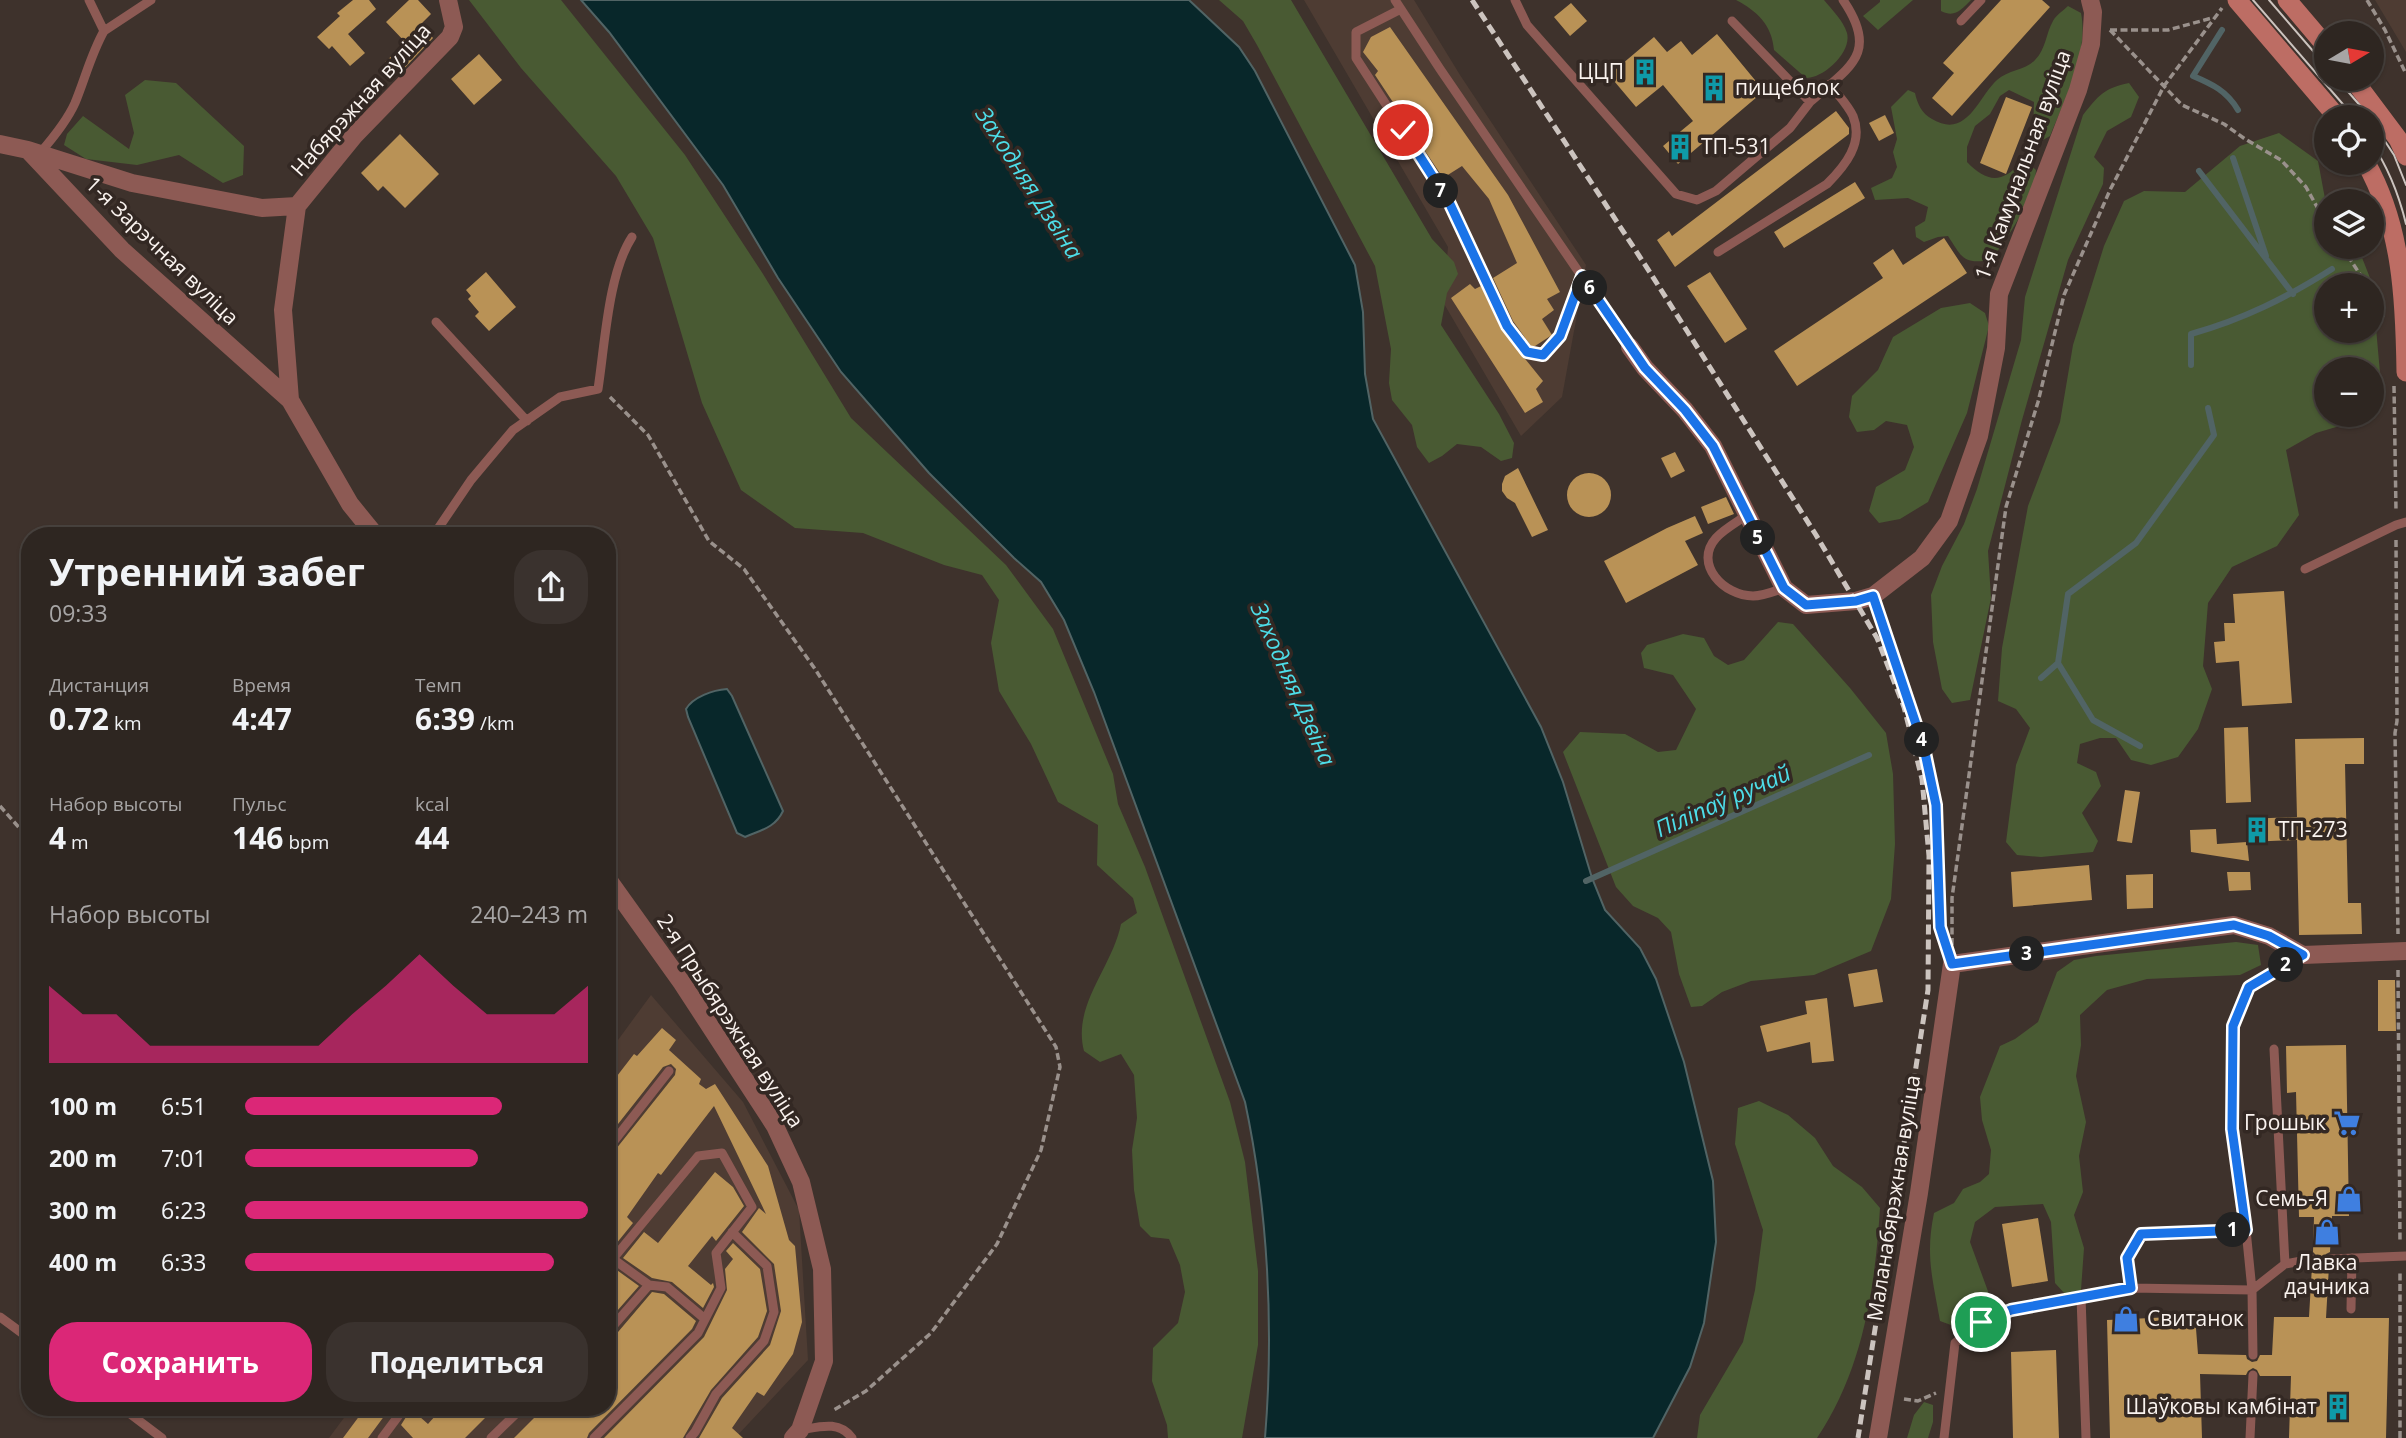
<!DOCTYPE html>
<html lang="ru">
<meta charset="utf-8">
<style>
:root{--surface:#2e2621;--page:#3a322e;--text:#f1f3f6;--muted:#a7a5a5;--line:#49433f;--accent:#db2777}
body{margin:0;font-family:"Open Sans",sans-serif;background:var(--page);color:var(--text);height:100vh;display:flex;flex-direction:column;font-size:26px;white-space:nowrap}
*{box-sizing:border-box;margin:0}
p{font-size:23px;color:var(--muted)}
.icon{flex:none;width:38px;height:38px;fill:none;stroke:currentColor;stroke-width:2;stroke-linecap:round;stroke-linejoin:round}
.map{position:relative;flex:1;overflow:hidden}
.panel{position:absolute;left:21px;top:527px;width:595px;height:889px;display:flex;flex-direction:column;background:var(--surface);border-radius:28px;box-shadow:0 2px 5px #0004,0 0 0 2px var(--line)}
.panel>*{flex:none}
.needle{width:46px;rotate:80deg}
.buttons{position:absolute;left:2314px;top:21px;display:grid;gap:14px}
.buttons a{display:grid;place-items:center;width:70px;height:70px;border-radius:50%;background:var(--surface);box-shadow:0 2px 5px #0004,0 0 0 2px var(--line);font-size:35px}
.pin{position:absolute;display:grid;place-items:center;width:60px;height:60px;color:#fff;margin:-30px;border:4px solid #fff;border-radius:50%;box-shadow:0 2px 7px #0007}
.km{position:absolute;width:35px;height:35px;margin:-18px;border-radius:50%;background:#222;color:#fff;font-size:19px;line-height:35px;text-align:center}
.round{display:grid;place-items:center;flex:none;width:74px;height:74px;border-radius:28px;background:var(--page)}
.overview{display:flex;align-items:center;justify-content:space-between;height:119px;padding:0 28px}
h1{font-size:38px;font-weight:700;line-height:52px}
.figures{display:grid;grid-template-columns:repeat(3,1fr);gap:10px;height:119px;padding:7px 28px}
.figures div{display:grid;align-content:center}
.figures b{font-size:30px;font-weight:700}
.figures small{font-size:19px;font-weight:400}
.figures p{font-size:19px}
.chart{height:196px;padding:14px 28px}
.chart p{display:flex;justify-content:space-between}
.chart svg{width:100%;height:126px;margin-top:7px;fill:var(--accent);opacity:.7}
.button{display:flex;gap:14px;margin-top:auto;padding:14px 28px}
.button a{flex:1;height:80px;border-radius:28px;background:var(--accent);color:#fff;font-size:28px;font-weight:700;line-height:80px;text-align:center}
.button a+a{background:var(--page);color:var(--text)}
ul{padding:0 28px;list-style:none;font-size:23px}
li{display:grid;grid-template-columns:112px 84px 1fr;align-items:center;height:52px}
li i{height:18px;border-radius:9px;background:var(--accent)}
.map>svg:first-child{display:block}
.built{fill:#4e3c33}
.green{fill:#495a33;fill-rule:evenodd}
.water{fill:#08272a;stroke:#516465;stroke-width:2}
.lines{fill:none;stroke-linecap:round;stroke-linejoin:round}
.stream{stroke:#516465;stroke-width:6}
.building{fill:#b99256}
.path{stroke:#9a918c;stroke-width:3.5;stroke-dasharray:7 3.5;stroke-linecap:butt}
.service{stroke:#8d5a54;stroke-width:9}
.minor{stroke:#8d5a54;stroke-width:18}
.secondary{stroke:#bd6d64;stroke-width:19}
.tram{stroke:#ccc4bf;stroke-width:2}
.rail{stroke:#ccc4bf;stroke-width:5;stroke-dasharray:10 5;stroke-linecap:butt}
.route-casing{stroke:#fff;stroke-width:14}
.route{stroke:#1a73e8;stroke-width:9}
.labels{text-anchor:middle;stroke-width:7;stroke-linejoin:round;paint-order:stroke}
.poi-label{font-size:21px;fill:#faf3ef;stroke:#332823;text-anchor:end}
.street-label{font-size:21px;fill:#faf3ef;stroke:#332823}
.water-label{font-size:23px;font-style:italic;fill:#4ddde8;stroke:#332823}
</style>
<div class="map">
<svg width="2406" height="1438" viewBox="0 0 2406 1438">
<rect width="100%" height="100%" fill="#3e322c"/>
<path class="built" d="M1304 0H1414L1460 75 1586 265 1562 397 1521 436 1443 302 1448 247Z
M2375 0H2406V52Z
M651 995 743 1102 799 1210 808 1360 735 1438H329L352 1407H607V1055Z"/>
<path class="green" d="M469 0H561L685 155 763 274 851 418 1006 565 1053 629 1113 774 1118 804 1145 867 1230 1102 1245 1162 1258 1271V1345L1242 1438H1168L1167 1425 1152 1381 1153 1348 1178 1323 1185 1292 1180 1265 1169 1239 1151 1237 1140 1226 1134 1190 1132 1150 1137 1118 1134 1075 1121 1054 1100 1062 1084 1051C1072 1005 1112 968 1121 924L1137 913 1133 898 1097 865 1098 825 1058 802 1031 744 999 691 991 643 999 600 982 575 944 565 863 533 795 528 741 490 702 403 653 238 616 176 521 68Z
M1219 0H1291L1432 239 1454 262 1458 274 1447 293 1441 325 1499 414 1514 443 1512 458 1501 461 1481 447 1457 444 1442 456 1429 463 1417 447 1412 425 1392 400 1389 383 1391 349 1375 266 1257 45 1243 21Z
M1736 0H1824C1832 10 1843 20 1847 33 1852 52 1824 78 1806 78L1774 50C1772 25 1757 11 1736 0Z
M1880 0H1913L1878 30 1863 16 1880 2Z
M1941 0H1971C1961 10 1955 18 1941 11Z
M2068 6 2081 13C2089 53 2065 99 2050 136L2043 140 2033 134 2034 102 2009 90 2000 96 1990 114 1975 126 1967 147V162C1986 182 2002 184 2020 163L2027 162 2036 170C2034 199 2009 236 1991 260 1963 264 1963 259 1948 236L1938 237 1924 242 1916 237 1915 227 1925 221 1928 207 1908 198 1875 200 1871 188 1892 178 1897 167 1893 152 1897 139 1891 107 1908 90 1915 93C1917 103 1922 114 1932 119 1967 140 1978 97 1997 80 2008 70 2026 70 2035 60 2046 49 2046 33 2053 21 2056 15 2064 10 2068 6Z
M145 80 176 83 244 146 243 175 223 183 179 155 137 165 86 159 64 145 67 134 83 116 129 149 134 133 125 95Z
M2129 83 2139 97 2131 117 2107 131 2094 157 2104 168 2103 184 2068 260 2022 420 1988 551 1991 598 1970 700 1952 703 1942 689 1933 642 1931 595 1942 566 1964 524 1977 489 2021 340 2025 297 2083 115C2098 96 2104 88 2129 83Z
M2279 133 2318 161 2326 204V247H2348L2361 255 2372 283 2381 384 2371 406V369H2326V415H2362L2353 422 2316 433 2286 450 2299 515 2277 546 2232 567 2208 603 2203 666 2212 689 2198 729 2178 757 2151 765 2131 760 2116 738H2100L2080 744 2077 763 2096 772 2101 786 2082 813 2098 841 2093 852 2041 857 2017 855 2006 842 2016 765 2030 728 2016 709 1998 701 2002 648 2028 506 2060 422 2073 345 2104 246 2124 201 2144 191 2185 192 2240 146ZM2326 285H2371V331H2326Z
M1970 303 1985 313 1989 326 1967 413 1928 502 1900 519 1879 523 1869 511 1876 487 1905 470 1914 447 1907 425 1886 421 1874 430 1857 432 1849 417 1852 396 1878 370 1893 337 1941 308Z
M1778 622 1793 624 1850 688 1886 733 1893 774 1895 844 1891 899 1871 951 1814 975 1751 981 1722 992 1702 1006 1691 1007 1679 974 1671 932 1658 918 1633 906 1616 887 1563 752 1580 732 1625 734 1658 752 1676 750 1696 709 1673 675 1644 668 1641 653 1647 645 1683 634 1704 638 1714 656 1728 665 1744 660Z
M2236 942 2258 945 2261 965 2240 975 2147 979 2107 990 2080 1015 2081 1045 2076 1076 2086 1122 2079 1156 2083 1192 2074 1215 2084 1248 2081 1290 2065 1294 2055 1283 2051 1222 2043 1204 1995 1207 1975 1222 1970 1242 1989 1294 1987 1307 1981 1317 1959 1328 1940 1321C1933 1280 1925 1256 1934 1213L1954 1203 1963 1189 1980 1182 1989 1174 1991 1150 1982 1120 1980 1097 2000 1046 2015 1039 2038 1022 2057 972 2074 960 2096 956Z
M1759 1101 1788 1115 1815 1138 1833 1166 1862 1187 1880 1208C1875 1288 1863 1370 1817 1438H1697L1700 1415 1743 1342 1755 1290 1763 1230 1735 1144 1738 1108Z
M1924 1402 1933 1405V1422L1928 1438H1907L1914 1415Z"/>
<path class="water" d="M581 0H1189L1239 47 1255 71 1355 265 1363 312 1365 374 1373 419 1541 727 1563 782 1592 878 1605 910 1640 948 1656 979 1684 1062 1713 1181 1716 1242 1704 1323 1690 1367 1653 1438H1265C1274 1328 1268 1210 1245 1102L1094 692 1064 620 1041 582 1014 558 929 473 841 372 778 278 723 185 609 32Z
M727 689 732 696 783 811C775 828 761 830 745 837L737 833 688 717 686 709C693 697 713 690 727 689Z"/>
<g class="lines">
<path class="stream" d="M2222 30 2193 76C2212 84 2227 91 2238 110
M2233 158 2266 256
M2199 171 2293 294
M2191 365V334C2244 319 2286 298 2332 269
M2058 663 2093 720 2140 746
M2041 678 2058 663 2068 594 2136 543 2214 435 2208 408
M1586 881 1869 755"/>
</g>
<path class="building" d="M353 0H369L376 9 348 34 365 53 350 66 332 46 329 49 317 37 340 16 337 13Z
M409 0H418L431 14 421 24 433 38 398 75 385 62 406 43 386 22Z
M2001 0H2042L2050 7 1952 116 1932 98 1954 73 1943 63Z
M1571 3 1587 21 1570 36 1554 17Z
M1390 27 1508 195 1560 292 1547 299 1554 310 1542 319 1552 335 1535 346H1531L1513 321 1493 278 1517 263 1489 199 1462 166 1443 178 1375 75 1378 71 1363 52 1371 37Z
M1717 34 1764 91 1678 164 1663 146 1693 121 1663 85 1636 107 1609 75 1654 37 1667 52 1681 41 1692 55Z
M479 54 502 80 474 105 451 79Z
M2006 97 2032 107 2006 174 1980 163Z
M1836 111 1849 128V134L1675 267 1657 240 1669 231 1672 236Z
M1885 115 1894 133 1879 141 1869 123Z
M400 134 439 174 405 208 383 186 378 191 361 173Z
M1855 182 1865 198 1784 248 1774 232Z
M1944 238 1967 273 1797 386 1774 351 1883 278 1873 263 1893 249 1903 265Z
M486 272 516 307 489 331 475 316 479 312 468 299 471 296 466 290Z
M1710 272 1747 329 1725 343 1687 286Z
M1470 284 1475 289 1481 286 1501 329 1543 381 1536 389 1543 402 1525 413 1451 298Z
M1675 452 1685 471 1671 478 1661 458Z
M1518 468 1548 530 1532 537 1515 503 1507 498 1502 491V484L1505 476Z
M1567 495a22 22 0 1 1 44 0a22 22 0 1 1-44 0Z
M1726 497 1734 514 1708 524 1701 507Z
M1695 516 1703 533 1685 541 1698 565 1626 603 1604 561 1667 528Z
M2284 591 2292 703 2242 706 2239 661 2216 663 2214 642 2225 641 2224 623H2235L2233 594Z
M2248 727 2251 802 2226 803 2224 728Z
M2364 738V764H2345L2348 903H2361L2362 934 2299 935 2297 840 2247 842V819L2297 817 2295 739Z
M2125 790 2140 792 2132 843 2117 841Z
M2216 829 2217 844 2247 842 2249 861 2191 852 2190 830Z
M2089 865 2092 900 2013 907 2011 872Z
M2227 872H2250L2251 890 2229 891Z
M2153 874V908L2127 909 2126 875Z
M1877 969 1883 1002 1854 1007 1848 974Z
M2378 980H2395L2396 1031H2378Z
M1827 998 1834 1061 1812 1063 1810 1042 1767 1052 1760 1026 1807 1014 1805 1001Z
M662 1028 676 1040 669 1050 701 1079 699 1084 706 1089 715 1084 768 1166 789 1240 795 1246 802 1322 793 1354 764 1396 757 1392 732 1428 743 1438H699L722 1398 770 1345 781 1311 774 1264 742 1232 759 1208 766 1214 714 1106 661 1175 658 1173 627 1217 633 1223 607 1255V1157L612 1154 675 1075 676 1069 671 1064 663 1067 607 1138V1089L634 1054 637 1056Z
M2346 1045 2349 1216H2332L2330 1252 2326 1254 2323 1259 2325 1263 2329 1266 2326 1318H2389L2386 1438H2289L2291 1376H2260L2257 1370 2253 1368 2248 1371 2246 1375 2200 1374 2202 1438H2110L2107 1320 2195 1316 2198 1354 2246 1355 2247 1359 2252 1362 2257 1361 2260 1355H2272L2274 1317H2309L2312 1266 2317 1264 2319 1258 2313 1252 2314 1217H2299L2296 1092 2287 1093 2286 1046Z
M715 1172 733 1187 744 1206 716 1241 712 1236 688 1266 711 1285 713 1283 714 1287 703 1308 672 1282 652 1278 623 1258 644 1232 658 1243Z
M2038 1218 2048 1281 2012 1287 2002 1224Z
M733 1243 760 1269 767 1311 758 1337 711 1390 683 1438H604L704 1337 727 1290 725 1269 733 1259 726 1251Z
M614 1268 639 1286 610 1319 607 1316V1273Z
M652 1292 664 1294 696 1321 692 1329 589 1433 587 1438H514L545 1407H607V1345Z
M2056 1350 2059 1438H2013L2011 1352Z
M366 1407H396L391 1414 388 1411 368 1438H343Z
M443 1407H496L465 1438H413L401 1425 411 1409 428 1424Z"/>
<g class="lines">
<path class="path" d="M2367 0 2385 30 2406 74
M2110 30 2182 105 2224 124 2245 139 2281 160 2306 187 2326 223
M2110 30H2168L2212 18
M2342 247 2367 285
M2371 292 2384 318
M2394 386 2396 511
M610 397 648 435 709 541 744 569 815 669 1056 1047 1060 1067 1041 1150 997 1244 931 1333 866 1391 832 1411
M2396 540 2397 721 2395 733 2398 934
M1878 611C1900 674 1925 736 1935 802 1943 850 1931 901 1947 947
M0 806 30 840
M1952 945V898L2006 507 2038 402 2064 295 2110 190 2164 86 2222 8
M2398 970 2400 1242
M1904 1399 1918 1401 1936 1393
M2400 1438V1271"/>
<path class="service" d="M1395 0 1440 69 1630 347
M1515 0 1527 25 1676 194 1697 200 1716 191 1790 128 1810 102
M1401 9 1356 32V58L1449 202 1507 325 1527 352 1543 355 1560 336 1582 276
M1732 21 1810 102C1849 67 1880 54 1843 0
M1961 21 1981 0
M104 31 151 0
M40 153C53 138 67 121 75 103 85 79 91 54 104 31L89 0
M1718 252 1827 184C1845 166 1864 143 1853 116 1848 105 1837 94 1830 84
M436 322 527 421
M1747 515C1737 522 1724 529 1716 538 1693 564 1724 596 1753 596 1763 596 1775 591 1784 588
M433 536 471 480 513 430 560 397 598 389C605 344 608 274 632 237
M2305 569 2396 525 2406 522
M2274 1049 2285 1264
M607 1150 669 1071
M2246 1230 2232 1129 2233 1026 2249 987 2303 955
M613 1259 649 1285 667 1287 705 1319
M2330 1259 2406 1256
M2131 1288 2127 1258 2141 1234 2246 1230 2252 1290 2253 1355
M2081 1297 2086 1438
M2351 1309 2352 1258
M0 1317 30 1339
M607 1329 613 1326 649 1285
M121 1407 162 1438
M800 1430C819 1427 839 1420 852 1438
M382 1438 405 1407
M491 1438 523 1407
M594 1438 698 1333 721 1288 716 1253 752 1207 722 1153 698 1156 607 1266
M690 1438 695 1432 716 1394 764 1341 774 1312 767 1266 732 1232
M1944 1438 1955 1343 1981 1322 2011 1310 2131 1288 2252 1290 2285 1264 2312 1259
M2250 1438 2253 1375"/>
<path class="minor" d="M0 144 28 150 122 250 290 400 350 504 376 536
M28 150 132 183 262 208 297 206 354 136 450 37 454 27 448 0
M1630 347 1645 368 1685 410 1713 446 1784 588 1806 605 1856 601 1873 596 1922 558 1949 521 1979 436 1996 348 1999 294 2078 90 2091 44 2093 12 2090 0
M290 400 283 310 297 206
M607 878 682 983 775 1126 801 1182 822 1269 824 1361 800 1430 793 1438
M1878 1438 1919 1193 1952 964 2234 925 2269 936 2303 955 2406 951"/>
<path class="secondary" d="M2237 0 2337 117
M2287 0 2326 46
M2353 79 2398 139 2406 156
M2366 163C2402 227 2405 300 2406 372"/>
<path class="tram" d="M2253 0 2354 117
M2269 0 2326 66
M2337 79 2370 117
M2371 120 2394 155 2406 185
M2371 142C2388 167 2399 195 2406 224"/>
<path class="rail" d="M1472 0 1651 274 1816 535 1877 638 1904 707 1922 779 1929 856 1928 990 1858 1438"/>
</g>
<g class="lines">
<g class="route-casing">
<path id="route" d="M1403 130 1449 202 1507 326 1527 352 1543 355 1560 336 1582 276 1645 368 1685 410 1713 446 1784 588 1806 605 1856 601 1873 596 1924 748 1936 805 1940 927 1952 964 2234 925 2269 936 2303 955 2249 987 2233 1026 2232 1129 2246 1230 2141 1234 2127 1258 2131 1288 2011 1310 1981 1322"/>
</g>
<use href="#route" class="route"/>
</g>
<defs>
<g id="building-bare" transform="scale(2.1)"><path d="M-4-6H4V6H1V3H-1V6H-4ZM-2.5-4.3h1.7v1.8h-1.7ZM.8-4.3h1.7v1.8H.8ZM-2.5-1h1.7V.8h-1.7ZM.8-1h1.7V.8H.8Z" fill="#0f9aa8" stroke="#332823" stroke-width="2.5" paint-order="stroke"/></g>
<g id="supermarket-bare" transform="scale(2.1)"><path d="M-6-5.5h2.5l.6 2H6L4.5 2H-2.5L-4.4-4H-6ZM-1.5 3.2a1.3 1.3 0 1 0 .1 0ZM3 3.2a1.3 1.3 0 1 0 .1 0Z" fill="#3f7fe0" stroke="#332823" stroke-width="2.5" paint-order="stroke"/></g>
<g id="shop-bare" transform="scale(2.1)"><path d="M-5-2.5h2.3a2.7 3.5 0 0 1 5.4 0H5L5.5 6h-11ZM-1.5-2.5h3a1.5 2.3 0 0 0-3 0Z" fill="#3f7fe0" stroke="#332823" stroke-width="2.5" paint-order="stroke"/></g>
</defs>
<g fill-rule="evenodd">
<use href="#building-bare" x="1645" y="72"/>
<use href="#building-bare" x="1714" y="88"/>
<use href="#building-bare" x="1680" y="147"/>
<use href="#building-bare" x="2257" y="830"/>
<use href="#supermarket-bare" x="2347" y="1123"/>
<use href="#shop-bare" x="2349" y="1199"/>
<use href="#shop-bare" x="2327" y="1232"/>
<use href="#shop-bare" x="2126" y="1319"/>
<use href="#building-bare" x="2338" y="1407"/>
</g>
<g class="labels">
<g class="poi-label">
<text x="1624" y="79">ЦЦП</text>
<text x="1735" y="95" text-anchor="start">пищеблок</text>
<text x="1701" y="154" text-anchor="start">ТП-531</text>
<text x="2278" y="837" text-anchor="start">ТП-273</text>
<text x="2326" y="1130">Грошык</text>
<text x="2328" y="1206">Семь-Я</text>
<text x="2327" y="1270" text-anchor="middle">Лавка<tspan x="2327" dy="24">дачника</tspan></text>
<text x="2147" y="1326" text-anchor="start">Свитанок</text>
<text x="2317" y="1414">Шаўковы камбінат</text>
</g>
<g class="street-label">
<text transform="translate(361 100) rotate(-48)" y="7">Набярэжная вуліца</text>
<text transform="translate(2023 165) rotate(-70)" y="7">1-я Камунальная вуліца</text>
<text transform="translate(162 251) rotate(44)" y="7">1-я Зарэчная вуліца</text>
<text transform="translate(730 1021) rotate(57)" y="7">2-я Прыбярэжная вуліца</text>
<text transform="translate(1894 1198) rotate(-81)" y="7">Маланабярэжная вуліца</text>
</g>
<g class="water-label">
<text transform="translate(1029 183) rotate(57)" y="8">Заходняя Дзвіна</text>
<text transform="translate(1293 684) rotate(66)" y="8">Заходняя Дзвіна</text>
<text transform="translate(1723 801) rotate(-24)" y="8">Піліпаў ручай</text>
</g>
</g>
</svg>
<div class="buttons">
<a><svg class="needle" viewBox="-14 -14 28 28"><path d="M0-13l5 13h-10z" fill="#e53935"/><path d="M0 13l5-13h-10z" fill="#a7a5a5"/></svg></a>
<a><svg class="icon" aria-label="locate" viewBox="0 0 24 24"><circle cx="12" cy="12" r="6"/><path d="M12 2v4M12 18v4M2 12h4M18 12h4"/></svg></a>
<a><svg class="icon" aria-label="layers" viewBox="0 0 24 24"><path d="M12 4l9 5-9 5-9-5zM3 14l9 5 9-5"/></svg></a>
<a>+</a>
<a>−</a>
</div>
<div class="pin" style="left:1981px;top:1322px;background:#1e9e55"><svg class="icon" aria-label="arrive" viewBox="0 0 24 24"><path d="M6 21V4h12l-3 4 3 4H6"/></svg></div>
<div class="pin" style="left:1403px;top:130px;background:#d93025"><svg class="icon" aria-label="check" viewBox="0 0 24 24"><path d="M5 12l5 5 9-10"/></svg></div>
<b class="km" style="left:2233px;top:1230px">1</b>
<b class="km" style="left:2286px;top:965px">2</b>
<b class="km" style="left:2027px;top:954px">3</b>
<b class="km" style="left:1922px;top:740px">4</b>
<b class="km" style="left:1758px;top:538px">5</b>
<b class="km" style="left:1590px;top:288px">6</b>
<b class="km" style="left:1441px;top:191px">7</b>
<section class="panel">
<div class="overview"><div><h1>Утренний забег</h1><p>09:33</p></div><a class="round"><svg class="icon" aria-label="share" viewBox="0 0 24 24"><path d="M12 15V3M7 8l5-5 5 5M5 13v7h14v-7"/></svg></a></div>
<div class="figures">
<div><p>Дистанция</p><b>0.72<small> km</small></b></div>
<div><p>Время</p><b>4:47</b></div>
<div><p>Темп</p><b>6:39<small> /km</small></b></div>
</div>
<div class="figures">
<div><p>Набор высоты</p><b>4<small> m</small></b></div>
<div><p>Пульс</p><b>146<small> bpm</small></b></div>
<div><p>kcal</p><b>44</b></div>
</div>
<div class="chart"><p><span>Набор высоты</span>240–243 m</p>
<svg viewBox="0 0 160 44" preserveAspectRatio="none"><path d="M0 44V17L10 27L20 27L30 38L40 38L50 38L60 38L70 38L80 38L90 27L100 17L110 6L120 17L130 27L140 27L150 27L160 17V44z"/></svg>
</div>
<ul>
<li><b>100 m</b>6:51<i style="width:75%"></i></li>
<li><b>200 m</b>7:01<i style="width:68%"></i></li>
<li><b>300 m</b>6:23<i style="width:100%"></i></li>
<li><b>400 m</b>6:33<i style="width:90%"></i></li>
</ul>
<div class="button"><a>Сохранить</a><a>Поделиться</a></div>
</section>
</div>
